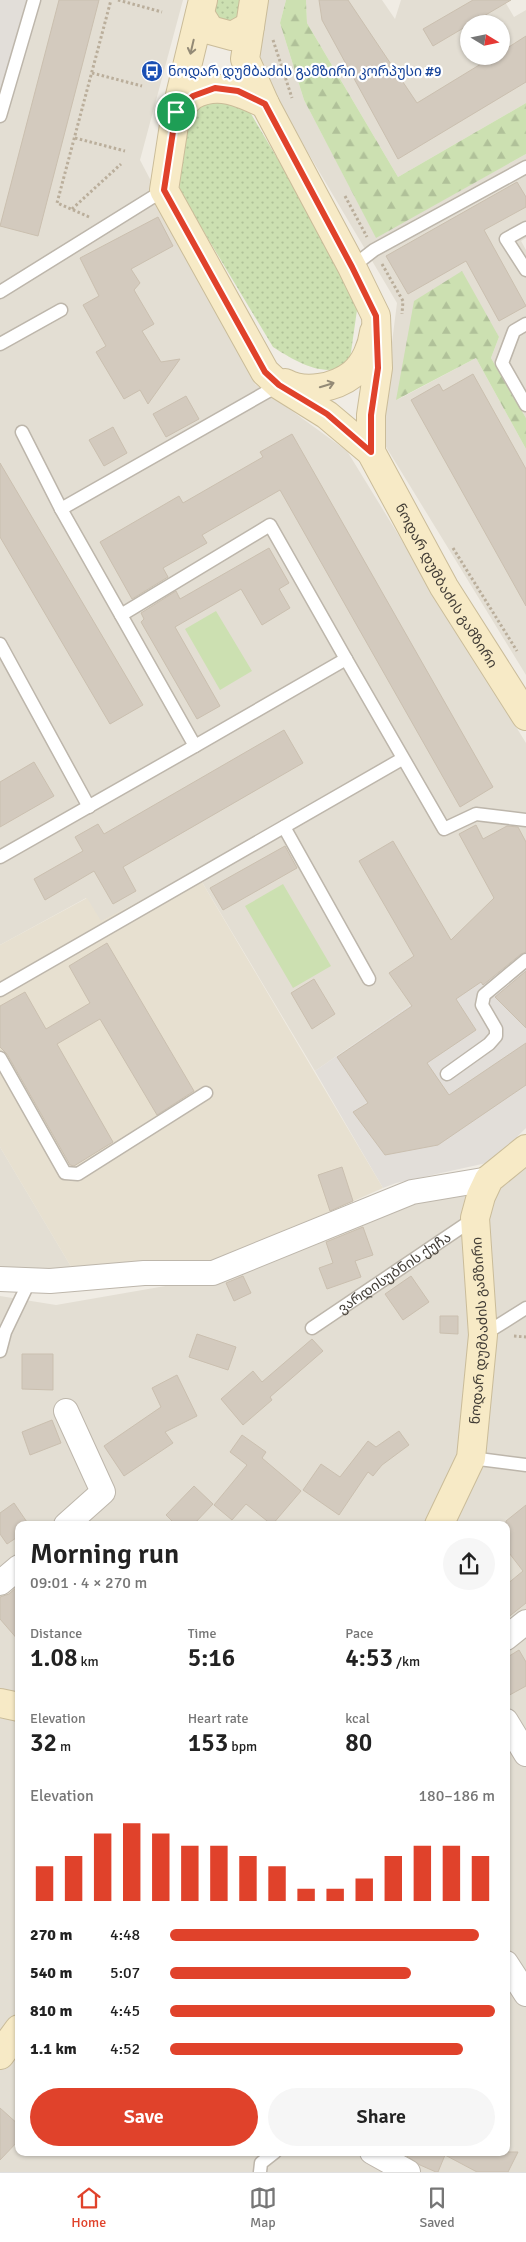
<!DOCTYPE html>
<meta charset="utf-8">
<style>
:root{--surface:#fff;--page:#f6f6f6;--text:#222;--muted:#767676;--line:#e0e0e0;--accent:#e0422b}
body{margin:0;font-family:Signika,"Noto Sans Georgian",sans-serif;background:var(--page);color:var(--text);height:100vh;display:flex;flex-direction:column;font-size:19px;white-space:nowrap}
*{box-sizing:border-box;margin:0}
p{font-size:16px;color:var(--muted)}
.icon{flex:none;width:28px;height:28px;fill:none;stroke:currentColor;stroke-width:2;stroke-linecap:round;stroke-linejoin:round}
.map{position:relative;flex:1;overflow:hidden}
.details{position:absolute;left:15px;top:1521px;width:495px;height:635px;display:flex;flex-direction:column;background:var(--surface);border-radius:10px;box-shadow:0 1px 4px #0004}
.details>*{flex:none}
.needle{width:32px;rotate:100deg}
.tools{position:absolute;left:460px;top:15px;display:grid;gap:10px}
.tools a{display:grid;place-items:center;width:50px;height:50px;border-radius:50%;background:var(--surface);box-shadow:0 1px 4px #0004;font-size:25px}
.pin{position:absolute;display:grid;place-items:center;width:42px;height:42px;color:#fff;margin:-21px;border:2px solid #fff;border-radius:50%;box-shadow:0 1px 5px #0007}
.round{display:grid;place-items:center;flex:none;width:52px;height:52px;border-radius:26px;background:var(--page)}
.headline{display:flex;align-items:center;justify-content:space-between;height:85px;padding:0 15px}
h1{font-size:28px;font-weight:600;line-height:38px}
.figures{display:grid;grid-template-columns:repeat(3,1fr);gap:8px;height:85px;padding:5px 15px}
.figures div{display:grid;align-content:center}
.figures b{font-size:25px;font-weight:600}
.figures small{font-size:14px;font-weight:400}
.figures p{font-size:14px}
.chart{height:140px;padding:10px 15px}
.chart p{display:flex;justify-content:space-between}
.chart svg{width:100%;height:90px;margin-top:5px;stroke:var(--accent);stroke-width:6}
.button{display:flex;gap:10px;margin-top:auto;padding:10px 15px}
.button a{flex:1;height:58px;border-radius:30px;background:var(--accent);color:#fff;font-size:20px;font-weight:600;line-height:58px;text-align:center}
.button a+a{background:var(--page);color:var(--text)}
ul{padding:0 15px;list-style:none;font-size:16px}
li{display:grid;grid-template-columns:80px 60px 1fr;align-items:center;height:38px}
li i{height:12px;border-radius:6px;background:var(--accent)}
.tabs{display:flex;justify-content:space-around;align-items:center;height:70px;border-top:1px solid var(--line);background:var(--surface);font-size:14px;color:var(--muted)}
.tabs a{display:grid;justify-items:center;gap:2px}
.tabs .active{color:var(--accent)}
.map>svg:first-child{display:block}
.residential{fill:#e3ded3;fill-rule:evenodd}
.industrial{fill:#e2ded9}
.education{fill:#e7e0d0}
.grass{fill:url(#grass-dots)}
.forest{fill:url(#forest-firs)}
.pitch{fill:#cce0b1}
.building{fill:#d3cabe;stroke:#cabfaf}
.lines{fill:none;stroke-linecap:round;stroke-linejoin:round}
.lane-casing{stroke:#bdb6ab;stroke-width:15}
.street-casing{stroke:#bdb6ab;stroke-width:26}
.secondary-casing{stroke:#cabc99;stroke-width:30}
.path{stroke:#baae9b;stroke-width:3;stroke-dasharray:2.5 2.5;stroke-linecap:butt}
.lane{stroke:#fff;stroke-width:12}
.street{stroke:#fff;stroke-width:24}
.secondary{stroke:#f7eac6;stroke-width:28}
.oneway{stroke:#938a76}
.route-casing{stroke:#fff;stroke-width:10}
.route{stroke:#e0422b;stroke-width:6}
.labels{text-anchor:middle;stroke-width:4.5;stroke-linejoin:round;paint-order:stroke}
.transit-label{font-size:14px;fill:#164399;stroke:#fff;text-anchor:start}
.street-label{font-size:14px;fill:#413c35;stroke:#fff}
</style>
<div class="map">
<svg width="526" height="2172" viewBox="0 0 526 2172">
<defs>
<pattern id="grass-dots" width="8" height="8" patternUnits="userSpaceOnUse" patternTransform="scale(1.25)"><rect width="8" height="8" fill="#cce0b1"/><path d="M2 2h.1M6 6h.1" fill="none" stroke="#b0c199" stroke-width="1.8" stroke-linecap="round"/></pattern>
<pattern id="forest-firs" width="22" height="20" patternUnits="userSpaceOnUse" patternTransform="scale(1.25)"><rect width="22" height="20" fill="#cce0b1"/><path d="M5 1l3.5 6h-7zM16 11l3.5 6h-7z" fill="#b0c199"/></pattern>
</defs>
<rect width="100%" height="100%" fill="#f0ece4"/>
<path class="residential" d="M28 0H183L140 160 247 364 255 384 347 451 526 743V911L474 961 315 1071 196 872 100 922 86 898 0 945V99Z
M265 0H286L280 23 304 100 376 237 526 154V238L521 241 526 250V418L491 358 499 337 397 400 476 358 526 449V675L380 437 397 303 262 75 258 27Z
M306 0H382L395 19 401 0H504L514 17 526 10V103L398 177 307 23ZM469 24H501V56H469Z
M0 1147 73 1270 0 1269Z
M526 1162V2172H0V1296L56 1305 223 1276ZM19 1525H506V2152H19Z"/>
<path class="industrial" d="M0 0H28L0 99Z
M526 911V1128L491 1162 396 1183 383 1188 315 1071 474 961Z"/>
<path class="education" d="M196 872 383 1188 214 1263 73 1270 0 1147V945L87 898 101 921Z"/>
<path class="grass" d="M216 0H242L236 22 227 26 212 15Z
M214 94 244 102 353 286 357 310 350 359C346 362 341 367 337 369 316 374 290 358 273 347L180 192 176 160 183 132 196 103Z"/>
<path class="forest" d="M286 0H306L307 23 398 177 526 103V154L376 238 304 100 280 23Z
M462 271 499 337 491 358 526 418V449L476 358 396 400 414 301Z"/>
<path class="pitch" d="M216 611 252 671 220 690 185 629Z
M283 884 331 966 293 988 245 906Z"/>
<path class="building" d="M59 0H99L38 236 0 226Z
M319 0H348L417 103 494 56H501V52L526 36V82L398 159 322 20Z
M473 0H511L433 46 423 29Z
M517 182 526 197V207L484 230 526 306 499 321 466 261 408 294 386 256Z
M158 217 173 246 131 269 140 283 134 290 154 324 142 331 161 362 180 359 148 404 140 390 124 399 96 352 106 346 83 305 99 296 80 258Z
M473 374 526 469V606L411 400 439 384 443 391Z
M186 396 199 419 166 437 153 414Z
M113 427 127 453 104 466 89 440Z
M292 434 493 787 460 807 280 490 202 535 207 543 163 568 168 577 132 599 100 542 179 496 183 503 263 457 260 452Z
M0 463 143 705 110 724 0 537Z
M269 548 289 583 279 589 290 608 262 625 241 589 175 627 220 706 197 719 141 622 144 619 141 613 176 591 180 599Z
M284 730 303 763 123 867 136 891 113 904 94 871 45 900 34 879 83 851 75 837 98 824 104 834Z
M34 762 54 796 0 827V782Z
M476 825 483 839 507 826 518 827 526 842V952L521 954 483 985 481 982 456 999 476 1030 427 1063 449 1095 526 1043V1085L438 1145 385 1155 353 1112 368 1103 337 1057 412 1006 389 973 414 956 359 861 393 841 451 940 494 898 459 834Z
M285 846 297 868 223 910 210 888Z
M107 943 194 1091 157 1115 100 1019 57 1044 113 1142 74 1166 70 1165 7 1054 0 1047V1006L25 992 46 1029 90 1003 69 966Z
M526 971V1028L495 997Z
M314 979 335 1014 312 1029 291 993Z
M342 1167 353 1201 330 1211 318 1175Z
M363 1227 373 1255 355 1261 361 1277 327 1289 319 1268 333 1263 326 1242Z
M243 1276 251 1293 234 1301 226 1283Z
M411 1276 429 1302 403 1320 385 1294Z
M440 1316H458V1334L440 1333Z
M197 1334 236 1347 228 1370 189 1357Z
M312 1339 323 1351 270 1397 272 1400 243 1425 221 1399 253 1371 262 1382Z
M22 1354H53V1390L22 1389Z
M177 1375 197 1416 165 1432 173 1443 124 1476 104 1446 161 1407 152 1388Z
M52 1420 61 1443 30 1455 22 1432Z
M399 1431 409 1445 382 1465 373 1476 368 1472 339 1515 303 1490 321 1464 340 1477 368 1441 376 1447Z
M242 1435 266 1452 262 1458 301 1491 272 1525 246 1504 232 1520 214 1505 247 1465 230 1452Z
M194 1486 213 1504 193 1525H176L166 1515Z
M14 1503 29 1525H19V1536L7 1544 0 1534V1513Z
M526 1505V1603L506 1619V1585L523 1571 506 1549V1521Z
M19 1585V1641L0 1619V1597L9 1594Z
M519 1650 526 1662V1686L506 1697V1658Z
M0 2108 19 2125V2140L0 2160Z
M401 2152H518L508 2172H477L445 2155 438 2172H436L420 2165Z"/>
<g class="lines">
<g class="lane-casing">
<g id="lane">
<path d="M0 116 34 0"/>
<path d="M526 228 506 239 526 270"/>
<path d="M352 267 374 250 526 167"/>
<path d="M0 292 164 190"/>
<path d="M526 324 514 331 502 363 526 405"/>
<path d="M0 344 61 310"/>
<path d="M279 385 61 509 195 746 346 659 444 829 476 814 526 820"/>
<path d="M22 432 61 509"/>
<path d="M121 615 270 525 346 659"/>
<path d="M0 644 89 807"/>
<path d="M284 827 369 979"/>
<path d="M0 857 195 746"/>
<path d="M0 990 402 759"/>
<path d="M0 1058 65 1173 78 1174 206 1093"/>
<path d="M447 1074 489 1044 496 1036V1029L482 1005 484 995 526 960"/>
<path id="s1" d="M312 1328 475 1218"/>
<path d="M483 1335 526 1308"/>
<path d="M0 1351 5 1332 30 1280"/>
<path d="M471 1458 526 1465"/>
<path d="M260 2172 261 2163 275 2152"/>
</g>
</g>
<g class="street-casing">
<path id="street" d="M0 1279 50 1281 144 1273H213L412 1192 489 1179
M66 1411 103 1492 66 1525
M0 1583 19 1567
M506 1638 526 1622
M506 1721 526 1754
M506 1963 526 1994
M372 2152 408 2172"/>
</g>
<g class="secondary-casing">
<g id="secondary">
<path id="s2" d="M203 0 176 112 164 190 265 372 279 385 327 415 371 452 444 587 526 716"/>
<path d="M254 0 245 59 265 104 352 267 376 316 378 368 371 415V452"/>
<path d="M200 14 210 30 232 36 250 26"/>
<path d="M176 112C182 107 187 99 193 95 218 81 242 93 265 104"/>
<path d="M285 383C305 394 335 388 353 374 365 364 372 347 374 332"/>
<path id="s3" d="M439 1525 471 1458 483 1335 475 1218 481 1196 489 1179 526 1149"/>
<path d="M0 1703 19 1707"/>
<path d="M0 2055 19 2029"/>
</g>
</g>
<path class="path" d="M118 0 162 12
M273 40 292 98
M92 73 142 86
M75 138 125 151
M345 196 367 237
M72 209 121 164
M89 217 57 203 111 0
M382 264 403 301 402 314
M453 548 517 651
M514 1336 526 1337"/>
<use href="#lane" class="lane"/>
<use href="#street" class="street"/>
<use href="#secondary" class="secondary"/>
</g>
<defs><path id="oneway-shaft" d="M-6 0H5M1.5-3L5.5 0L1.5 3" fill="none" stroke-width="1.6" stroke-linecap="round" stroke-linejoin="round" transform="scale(1.25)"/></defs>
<g class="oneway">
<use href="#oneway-shaft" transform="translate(192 47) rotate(103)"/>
<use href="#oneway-shaft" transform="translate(327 385) rotate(-17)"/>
</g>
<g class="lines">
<g class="route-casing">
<path id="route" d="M215 88 238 91 265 104 352 267 376 316 378 368 371 415V452L327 414 279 385 265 372 164 190 176 112 193 96Z"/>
</g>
<use href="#route" class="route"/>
</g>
<defs>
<g id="bus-disc" transform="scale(1.125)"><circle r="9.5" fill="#1a4fb4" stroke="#fff"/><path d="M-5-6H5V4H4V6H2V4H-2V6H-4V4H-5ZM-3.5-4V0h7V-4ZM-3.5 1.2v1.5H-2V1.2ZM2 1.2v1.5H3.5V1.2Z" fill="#fff"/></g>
</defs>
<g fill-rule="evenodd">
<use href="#bus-disc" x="152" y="71"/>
</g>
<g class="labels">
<g class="transit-label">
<text x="168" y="76">ნოდარ დუმბაძის გამზირი კორპუსი #9</text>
</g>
<g class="street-label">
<text dy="5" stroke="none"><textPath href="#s2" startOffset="689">ნოდარ დუმბაძის გამზირი</textPath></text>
<text dy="5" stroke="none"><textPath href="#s1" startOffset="99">ვარდისუბნის ქუჩა</textPath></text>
<text dy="5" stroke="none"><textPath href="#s3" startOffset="202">ნოდარ დუმბაძის გამზირი</textPath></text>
</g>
</g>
</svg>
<div class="tools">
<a><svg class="needle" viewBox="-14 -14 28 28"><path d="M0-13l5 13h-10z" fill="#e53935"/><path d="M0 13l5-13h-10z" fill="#767676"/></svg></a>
</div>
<div class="pin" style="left:176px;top:112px;background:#1e9e55"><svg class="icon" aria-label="arrive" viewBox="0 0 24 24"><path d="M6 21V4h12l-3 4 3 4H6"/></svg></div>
<section class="details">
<div class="headline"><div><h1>Morning run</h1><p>09:01 · 4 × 270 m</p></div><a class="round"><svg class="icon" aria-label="share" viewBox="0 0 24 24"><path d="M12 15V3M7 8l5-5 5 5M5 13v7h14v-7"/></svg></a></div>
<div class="figures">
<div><p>Distance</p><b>1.08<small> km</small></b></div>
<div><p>Time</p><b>5:16</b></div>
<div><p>Pace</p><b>4:53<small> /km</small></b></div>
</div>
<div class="figures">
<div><p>Elevation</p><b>32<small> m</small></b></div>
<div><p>Heart rate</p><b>153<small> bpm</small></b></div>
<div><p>kcal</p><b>80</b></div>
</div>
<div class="chart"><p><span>Elevation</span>180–186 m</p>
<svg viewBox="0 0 160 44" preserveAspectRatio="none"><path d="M5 44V27M15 44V22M25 44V11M35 44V6M45 44V11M55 44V17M65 44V17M75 44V22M85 44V27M95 44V38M105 44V38M115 44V33M125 44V22M135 44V17M145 44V17M155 44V22"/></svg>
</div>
<ul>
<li><b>270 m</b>4:48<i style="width:95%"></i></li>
<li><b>540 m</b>5:07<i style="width:74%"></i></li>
<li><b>810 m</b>4:45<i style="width:100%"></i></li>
<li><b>1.1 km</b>4:52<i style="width:90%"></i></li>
</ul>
<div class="button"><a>Save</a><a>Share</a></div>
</section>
</div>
<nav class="tabs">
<a class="active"><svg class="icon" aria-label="home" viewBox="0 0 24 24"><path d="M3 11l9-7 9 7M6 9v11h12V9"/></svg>Home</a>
<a><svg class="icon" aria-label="map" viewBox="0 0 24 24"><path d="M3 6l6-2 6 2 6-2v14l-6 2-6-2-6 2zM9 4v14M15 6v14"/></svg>Map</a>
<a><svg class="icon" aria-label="saved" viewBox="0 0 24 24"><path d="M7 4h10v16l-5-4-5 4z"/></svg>Saved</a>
</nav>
